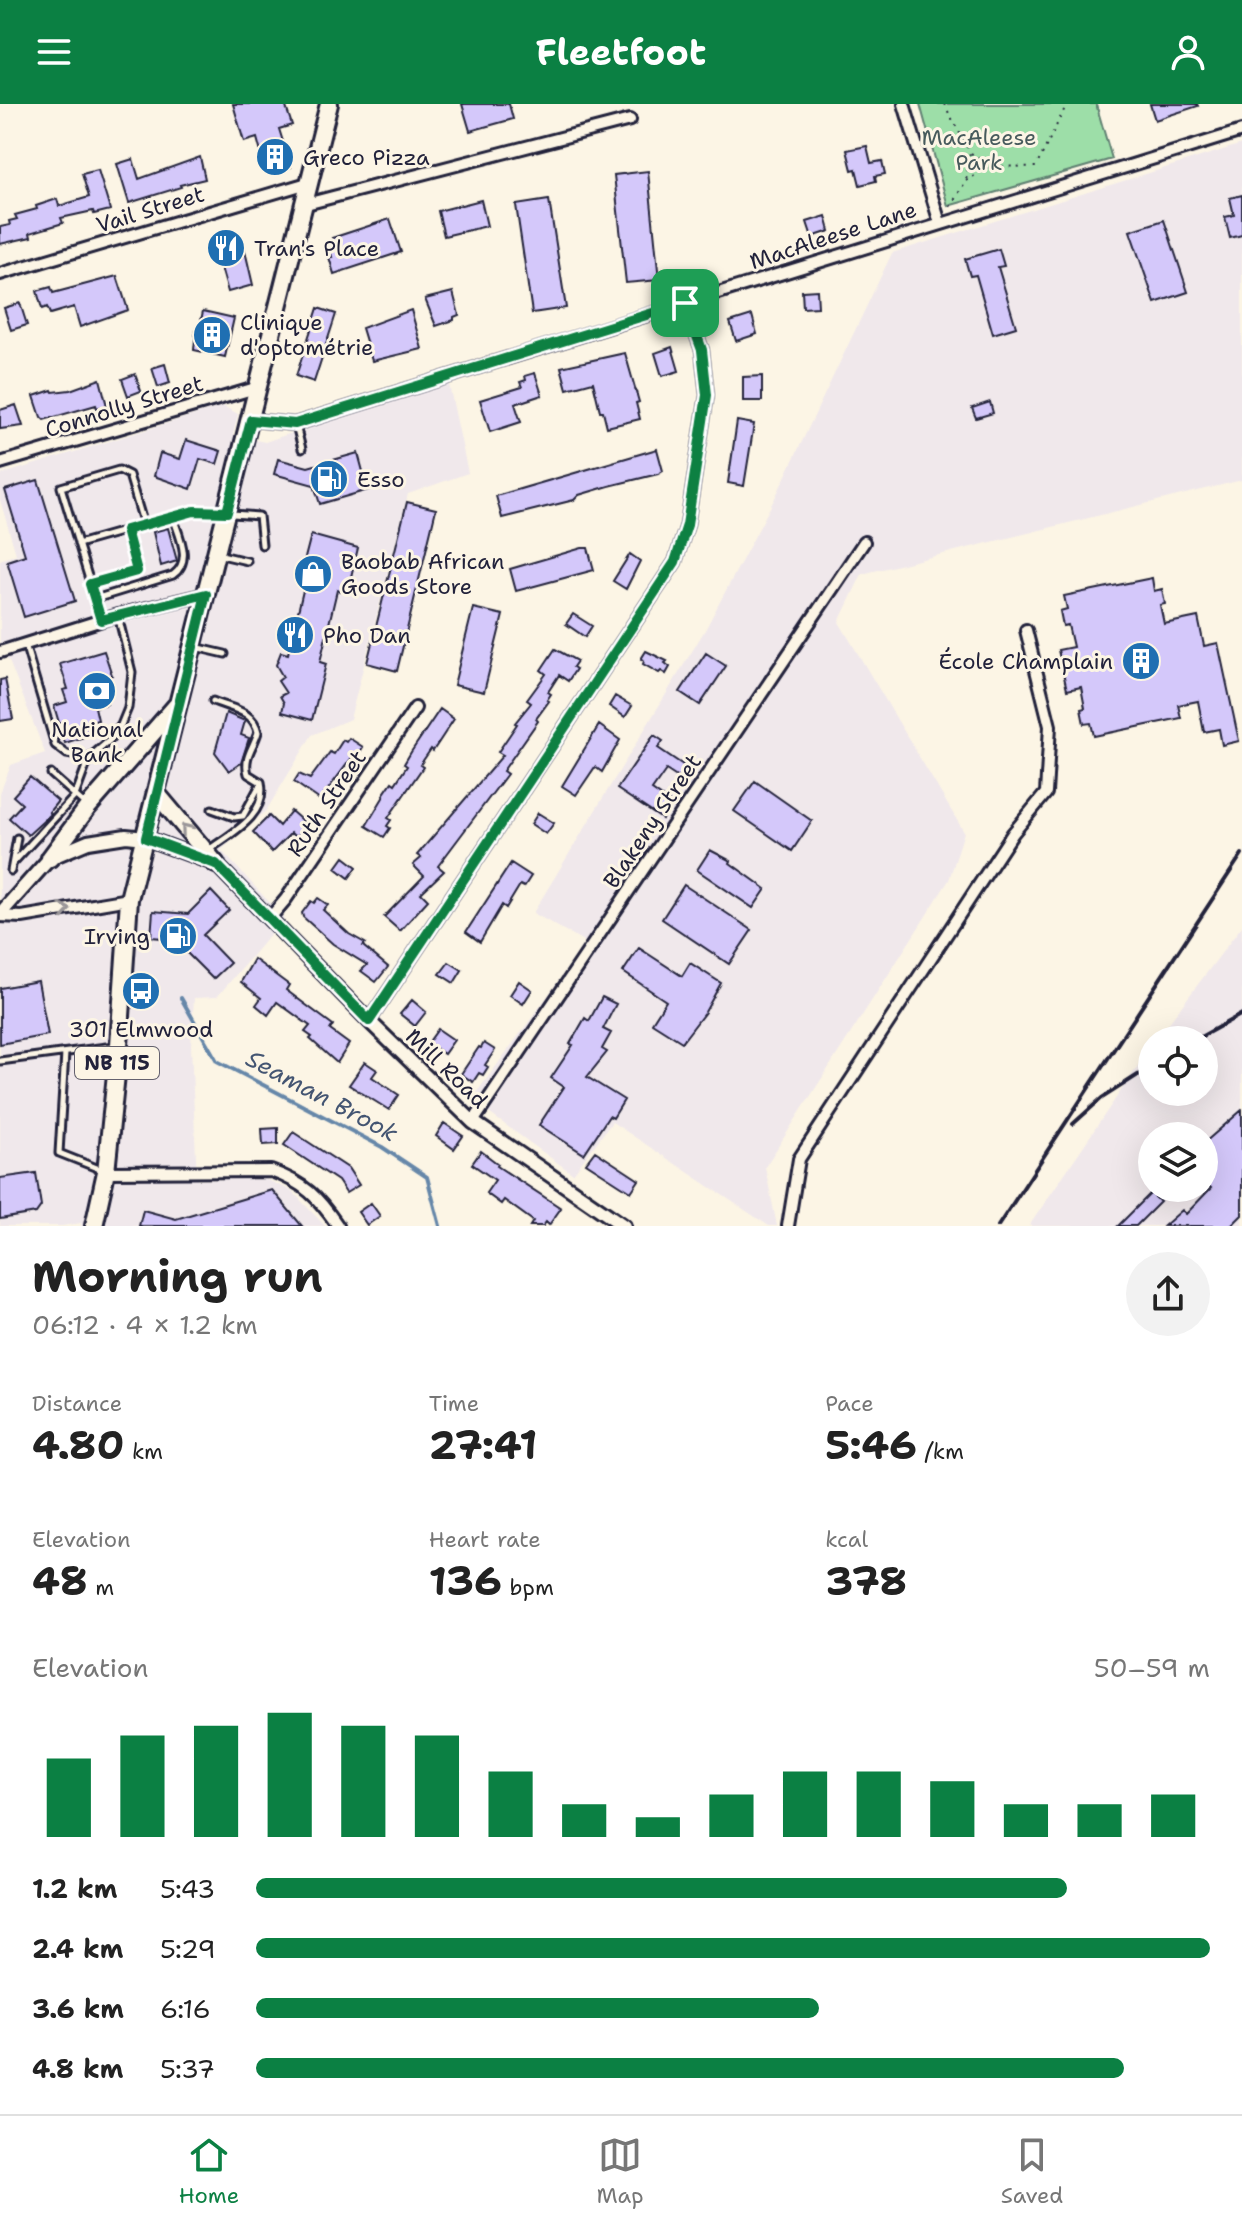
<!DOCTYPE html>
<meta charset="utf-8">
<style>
:root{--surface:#fff;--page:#f2f2f2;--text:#222;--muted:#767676;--line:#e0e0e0;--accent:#0b8043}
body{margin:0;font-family:"Shantell Sans",sans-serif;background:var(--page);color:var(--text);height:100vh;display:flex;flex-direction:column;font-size:30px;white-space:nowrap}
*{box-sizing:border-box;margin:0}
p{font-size:26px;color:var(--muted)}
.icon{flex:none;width:44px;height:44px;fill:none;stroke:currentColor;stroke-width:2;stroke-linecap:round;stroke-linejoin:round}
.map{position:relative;height:1122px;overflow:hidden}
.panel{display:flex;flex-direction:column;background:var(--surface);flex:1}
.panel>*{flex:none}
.fabs{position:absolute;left:1138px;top:922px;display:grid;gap:16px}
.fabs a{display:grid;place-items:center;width:80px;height:80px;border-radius:50%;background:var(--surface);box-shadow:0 8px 32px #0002;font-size:40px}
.pin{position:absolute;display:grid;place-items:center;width:68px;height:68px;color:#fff;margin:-34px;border-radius:16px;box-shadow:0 4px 12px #0006}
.round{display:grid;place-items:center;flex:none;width:84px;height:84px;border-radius:42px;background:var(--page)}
.overview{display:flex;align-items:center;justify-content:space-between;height:136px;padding:0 32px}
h1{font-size:44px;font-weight:700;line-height:60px}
.metrics{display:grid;grid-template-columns:repeat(3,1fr);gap:12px;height:136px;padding:8px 32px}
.metrics div{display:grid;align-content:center}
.metrics b{font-size:40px;font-weight:700}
.metrics small{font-size:22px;font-weight:400}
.metrics p{font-size:22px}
.chart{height:224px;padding:16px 32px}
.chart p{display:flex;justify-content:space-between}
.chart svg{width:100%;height:144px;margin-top:8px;stroke:var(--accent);stroke-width:6}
ul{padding:0 32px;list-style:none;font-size:26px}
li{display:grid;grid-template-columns:128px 96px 1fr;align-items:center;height:60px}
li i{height:20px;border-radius:10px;background:var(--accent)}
header{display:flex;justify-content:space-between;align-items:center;height:104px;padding:0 32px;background:var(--accent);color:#fff;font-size:36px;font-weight:700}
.dock{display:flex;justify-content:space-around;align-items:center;height:112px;border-top:2px solid var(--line);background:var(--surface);font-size:22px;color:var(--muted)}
.dock a{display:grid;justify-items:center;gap:4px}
.dock .selected{color:var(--accent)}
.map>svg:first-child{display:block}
.built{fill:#f0e8eb;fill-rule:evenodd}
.green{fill:#9ddea8;stroke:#608072;stroke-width:2}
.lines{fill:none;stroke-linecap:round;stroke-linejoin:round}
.stream{stroke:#6687a9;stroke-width:4}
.building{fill:#d4c8fa;stroke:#22223b;stroke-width:2}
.service-casing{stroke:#22223b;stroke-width:11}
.minor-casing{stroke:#22223b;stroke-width:16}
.tertiary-casing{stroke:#22223b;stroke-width:18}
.primary-casing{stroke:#22223b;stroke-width:22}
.path{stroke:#22223b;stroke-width:2;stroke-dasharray:2 6;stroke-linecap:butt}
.service{stroke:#fcf5e5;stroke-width:5}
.minor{stroke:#fcf5e5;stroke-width:10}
.tertiary{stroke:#fcf5e5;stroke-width:12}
.primary{stroke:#fcf5e5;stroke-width:16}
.rail{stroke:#22223b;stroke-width:4}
.oneway{stroke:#9a9698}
.route-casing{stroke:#fff;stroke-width:16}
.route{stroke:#0b8043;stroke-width:10}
.labels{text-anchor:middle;stroke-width:6;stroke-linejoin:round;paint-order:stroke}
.shield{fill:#fcf5e5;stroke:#63616e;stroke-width:2}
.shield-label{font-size:20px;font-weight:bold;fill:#22223b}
.park-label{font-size:22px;fill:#475a5c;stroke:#fcf5e5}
.poi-label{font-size:22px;fill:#22223b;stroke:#fcf5e5;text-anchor:start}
.street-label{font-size:22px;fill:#22223b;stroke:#fcf5e5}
.water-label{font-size:24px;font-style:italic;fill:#445572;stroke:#fcf5e5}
</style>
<header><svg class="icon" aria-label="menu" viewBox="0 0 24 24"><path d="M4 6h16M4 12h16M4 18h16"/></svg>Fleetfoot<svg class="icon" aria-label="person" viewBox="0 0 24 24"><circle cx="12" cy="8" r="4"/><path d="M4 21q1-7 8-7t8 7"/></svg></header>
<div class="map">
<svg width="1242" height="1122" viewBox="0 0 1242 1122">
<rect width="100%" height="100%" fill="#fcf5e5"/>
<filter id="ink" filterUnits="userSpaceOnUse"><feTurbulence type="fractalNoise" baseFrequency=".0125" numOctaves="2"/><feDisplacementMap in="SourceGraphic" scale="16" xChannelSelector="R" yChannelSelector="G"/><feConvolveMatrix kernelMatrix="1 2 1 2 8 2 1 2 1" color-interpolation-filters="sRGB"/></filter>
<g filter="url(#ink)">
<path class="built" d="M1242 40V376L862 470 839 518 964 728 949 776 765 1063 777 1122H769L612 1018 573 1070 471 996 587 839 533 809 705 526 776 392 892 149Z
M448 276 468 369 408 390 350 615 312 631 266 707 221 746 284 814 217 893 194 894 191 942 197 1076 263 1074 292 1087 325 1122H81V1119L62 1122H0V689L11 661 45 649 9 557 0 549V456L16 450 0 396V371L223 302 238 310 233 331 265 338Z
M1242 822V1122H1029L1152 941V988H1204V936H1156ZM1152 1032H1204V1084H1152Z"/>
<path class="green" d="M920 0H1096L1112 55 948 102Z"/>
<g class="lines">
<path class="stream" d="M181 894 217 957 382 1043 427 1073 440 1122"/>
</g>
<path class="building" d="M233 0H285L292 21 279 25 291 63 272 69 269 59 264 60 257 34 244 38Z
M462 0H509L513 15 470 27Z
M1150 0H1197L1198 2 1155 16Z
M867 42 871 59 882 57 885 70 875 72 876 77 860 81 856 65 852 66 847 46Z
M200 53 205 75 180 81 181 83 129 99 117 60 133 55 139 75Z
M98 66 110 106 94 110 93 107 61 114 63 119 30 129 31 133 0 140V123L10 121 9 117 17 115 15 111 37 105 36 102 57 95 59 102 89 93 82 70Z
M648 67 659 176 626 179 614 71Z
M1242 91V131L1230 134 1225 113 1234 111 1230 94Z
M481 96 487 122 444 132 438 107Z
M549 96 566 204 532 209 516 101Z
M826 112 830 127 812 133 807 118Z
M390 115 401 148 334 170 329 153H332L330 146 335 145 332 134Z
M1164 116 1188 188 1155 199 1130 127Z
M228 134 230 142 243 138 253 181 228 188 220 160 215 161 209 139Z
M999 145 1004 162 998 163 1016 223 993 230 976 171 970 172 965 155Z
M117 172 128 206 80 223 74 203 50 210 47 203 42 205 37 187 51 183 53 189Z
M817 186 818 203 803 204 802 187Z
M453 188 459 211 454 213V216L436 222 425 195Z
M20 199 27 221 11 226 4 204Z
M318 204 336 210 314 278 296 272Z
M411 206 422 245 372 257 362 224Z
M203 207 234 214 225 253 194 246 196 225 199 226Z
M752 211 757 230 736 237 730 218Z
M672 243 679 267 662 272 655 249Z
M625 249 639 298 636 299 640 315 607 323 603 307H600L593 278 567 285 561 263Z
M165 260 170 279 158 283 152 264Z
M535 269 542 291 515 300 521 318 490 328 480 296 522 283 520 278 526 276 525 272Z
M135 270 141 287 128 292 122 275Z
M762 272V297H743V273Z
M100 275 107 302 97 304 96 301 44 316 41 313 34 292 52 286 53 288 70 286Z
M990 298 993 309 976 314 972 304Z
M16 301 23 322 0 325V306Z
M737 317 754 320 744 382 728 379Z
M186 336 221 347 217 360 200 355 191 385 154 372 160 349 180 355Z
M657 345 663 367 658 370 609 382 579 391 574 396 502 414 496 392Z
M358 349 368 386 320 400 314 381 274 370 278 355 308 363Z
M38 376 75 497 24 513 7 457 25 451 5 386Z
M407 398 436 405 397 567 367 559Z
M168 424 177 457 161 462 153 428Z
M311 431 358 444 347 489 337 486 320 558 326 560 312 616 282 608 284 599 280 592 286 589 278 577 283 573 276 561 281 548 288 550 305 478 299 477Z
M582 444H588L594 466 516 487 510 465Z
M630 450 640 457 626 485 613 477Z
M1152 474 1154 487 1162 485 1165 500 1160 501 1164 520 1198 513 1204 542 1218 539 1239 637 1222 641 1219 625 1204 628 1198 597 1178 601 1181 614 1094 632 1091 619 1084 620 1081 605 1085 604 1081 583 1067 586 1058 546 1073 543 1068 521 1063 522 1060 507 1067 505 1064 492Z
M473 504 503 511 484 588 454 581Z
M573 510 592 522 585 533 566 520Z
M555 545 577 557 573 563 576 565 568 577 559 571 548 588 551 590 547 596 549 597 536 615 538 617 503 667 507 670 438 762 444 767 421 789 428 796 400 827 384 813 424 772 413 761 421 754 417 751 503 651 498 648 517 620 515 619 531 599 527 596 546 570 541 566Z
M104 547 112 571 102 574 107 600 95 603 98 616 86 619 90 631 65 639 54 602 67 598 63 586 68 585 60 560Z
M646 547 667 557 665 559 670 563 666 570 661 567 659 569 643 560 644 557 641 555Z
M706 549 726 562 700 601 680 588Z
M5 575 13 615 0 617V576Z
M615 592 632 602 625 613 609 602Z
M440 605 454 615 433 647 431 645 420 661 423 663 388 714 391 716 387 722 390 724 384 733 366 722 384 692 383 691 392 678 395 680 407 662 404 660 411 648Z
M226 609 245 617 241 631 249 634 241 659 229 667 215 648Z
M599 621 620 636 602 668 595 663 576 691 562 682Z
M654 631 663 637 658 644 686 663 678 674 666 666 652 686 672 700 662 715 617 685Z
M349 634 363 643 356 654 353 652 320 696 294 678 299 670 310 675 330 648 334 650 343 636 346 638Z
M30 673 58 697 49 708 51 710 28 731 9 714 22 700 13 692Z
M755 677 812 717 792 747 734 707Z
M291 707 307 721 296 734 291 729 272 748 253 728 269 712 279 722Z
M538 709 554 719 546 730 531 720Z
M710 746 731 757 730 759 766 785 753 804 697 766Z
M344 753 357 763 349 774 336 764Z
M511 759 531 772 524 783 520 781 506 804 502 801 480 838 466 828Z
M684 781 752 826 729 860 662 815Z
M211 787 229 806 203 831 230 859 213 875 186 848 187 836 151 833 153 807 188 810Z
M318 794 328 801 323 806 349 830 365 839 363 842 388 863 376 878 361 867 367 861 333 840 303 813 302 809 311 797 314 799Z
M639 844 682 872 690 859 721 879 705 908 682 938 652 919 666 897 623 868Z
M254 855 289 881 286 886 333 921 330 926 349 940 337 959 310 935 312 933 305 928 310 922 277 898 268 911 256 901 261 894 241 878Z
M449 858 462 866 454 879 440 870Z
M38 877 48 931 0 940V884Z
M519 877 532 886 523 900 510 891Z
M602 893 616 900 603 925 611 929 602 945 607 948 587 973 624 996 613 1014 609 1012 584 1050 539 1021 564 983 551 974 573 941 570 940 585 914 589 917Z
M412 896 426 908 415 922 400 910Z
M438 925 454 936 444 950 428 939Z
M484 939 495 946 485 961 488 963 483 971 479 969 473 978 461 970 479 943 481 944Z
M365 958 377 966 372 973 399 991 389 1006 349 981Z
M1242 1006V1111L1231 1122H1164L1182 1106 1186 1110 1211 1084 1204 1077V1039Z
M444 1019 463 1032 454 1045 436 1032Z
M278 1024V1040L263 1041 262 1025Z
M293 1028 348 1064 359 1081 346 1089 338 1077 284 1041Z
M481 1047 498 1060 497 1062 561 1104 549 1121 546 1118 543 1122H530L533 1117 504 1096 501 1100 486 1089 495 1076 472 1060Z
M595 1047 639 1076 631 1088 586 1059Z
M36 1069 41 1102 36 1109 0 1115V1074Z
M272 1086 302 1122H139L143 1106 176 1115Z
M1151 1089 1160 1098 1136 1122H1118Z
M371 1099 380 1112 367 1121 358 1108Z"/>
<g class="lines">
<g class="service-casing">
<path id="service" d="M296 321 302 345
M78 440 194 407 259 412 262 441
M217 450 247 457
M91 480 137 467 126 426
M95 495 173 471C193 457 179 432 173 413
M101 515 61 383 119 366 129 371 144 421
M25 540 55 641 67 650 89 654
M195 543 225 550
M51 670 87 702
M212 705 234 713 243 712 261 679
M210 745C232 729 268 711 261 678L248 670C243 653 254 643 258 628 253 606 232 605 213 597
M13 759 75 692 89 654 110 636 121 621 128 604 132 568 118 512
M11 767 17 734
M65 949 59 1049 102 1066
M0 957 114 942"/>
</g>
<g class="minor-casing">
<path id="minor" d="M904 0 940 119
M306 100 630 16
M0 170 311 78
M251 316 295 320 1242 27
M0 359 259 283
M0 548 118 511 206 490
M0 812 22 813 129 795
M269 815 286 795 415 604
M369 917 675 458 687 421 707 291 702 246 685 199
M473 1018 864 438
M106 1068 271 1067C305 1079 318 1093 338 1122
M788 1122 799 1055 1013 729 1046 689 1050 622 1026 526"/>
</g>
<g class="tertiary-casing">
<path id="tertiary" d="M0 810 50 754 88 738 126 732 146 734 216 760 369 917 473 1018 624 1122"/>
</g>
<g class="primary-casing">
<path id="primary" d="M157 690 216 760
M50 754 88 703 176 602
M94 1122 106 1068 119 941 129 795 329 0"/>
</g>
<path class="path" d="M944 0 970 48 966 77 950 103
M971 49 988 61
M966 77 990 62 1036 63 1067 0"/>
<use href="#service" class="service"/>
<use href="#minor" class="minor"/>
<use href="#tertiary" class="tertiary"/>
<use href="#primary" class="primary"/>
<path class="rail" d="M1195 936 1242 910
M1073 1020 1102 994 1152 962
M998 1122 1242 750"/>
</g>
<defs><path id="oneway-chevron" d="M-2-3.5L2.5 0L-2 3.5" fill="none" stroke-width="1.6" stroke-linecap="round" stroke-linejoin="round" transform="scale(2)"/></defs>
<g class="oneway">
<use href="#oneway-chevron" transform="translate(186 725) rotate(-130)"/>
<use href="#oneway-chevron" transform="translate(65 806) rotate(-9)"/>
</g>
</g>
<g class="lines" filter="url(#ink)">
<g class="route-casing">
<path id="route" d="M685 199 702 246 707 291 687 421 675 458 369 917 216 760 146 734 206 490 101 516 90 480 137 467 126 426 194 407 227 408 251 316 295 320Z"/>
</g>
<use href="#route" class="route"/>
</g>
<defs>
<g id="building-disc" transform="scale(2)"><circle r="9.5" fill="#1f6fb2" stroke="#fcf5e5"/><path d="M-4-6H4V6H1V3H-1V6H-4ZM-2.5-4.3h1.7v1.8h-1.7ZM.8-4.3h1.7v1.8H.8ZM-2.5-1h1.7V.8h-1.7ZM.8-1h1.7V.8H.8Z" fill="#fff"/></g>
<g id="restaurant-disc" transform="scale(2)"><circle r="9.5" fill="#1f6fb2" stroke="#fcf5e5"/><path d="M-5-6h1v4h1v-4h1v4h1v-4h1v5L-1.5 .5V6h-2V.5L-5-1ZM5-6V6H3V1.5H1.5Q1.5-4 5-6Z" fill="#fff"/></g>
<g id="fuel-disc" transform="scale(2)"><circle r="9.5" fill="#1f6fb2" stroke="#fcf5e5"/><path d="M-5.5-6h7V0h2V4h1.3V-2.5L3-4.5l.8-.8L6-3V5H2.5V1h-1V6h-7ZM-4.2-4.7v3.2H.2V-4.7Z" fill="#fff"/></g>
<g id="shop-disc" transform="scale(2)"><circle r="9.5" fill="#1f6fb2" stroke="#fcf5e5"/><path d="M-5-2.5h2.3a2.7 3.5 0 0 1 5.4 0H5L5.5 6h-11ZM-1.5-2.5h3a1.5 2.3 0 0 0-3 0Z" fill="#fff"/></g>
<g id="bank-disc" transform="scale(2)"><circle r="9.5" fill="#1f6fb2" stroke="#fcf5e5"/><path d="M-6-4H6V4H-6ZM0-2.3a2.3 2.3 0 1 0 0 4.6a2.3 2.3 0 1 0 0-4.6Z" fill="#fff"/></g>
<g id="bus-disc" transform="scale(2)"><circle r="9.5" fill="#1f6fb2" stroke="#fcf5e5"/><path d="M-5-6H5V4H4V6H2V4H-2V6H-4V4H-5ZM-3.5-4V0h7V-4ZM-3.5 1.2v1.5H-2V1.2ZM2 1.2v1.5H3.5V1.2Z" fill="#fff"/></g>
</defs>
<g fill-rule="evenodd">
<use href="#building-disc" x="275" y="53"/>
<use href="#restaurant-disc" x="226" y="144"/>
<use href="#building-disc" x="212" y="231"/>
<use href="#fuel-disc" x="329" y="375"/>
<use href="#shop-disc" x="313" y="470"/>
<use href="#restaurant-disc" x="295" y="531"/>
<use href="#building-disc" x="1141" y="557"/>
<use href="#bank-disc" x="97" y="587"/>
<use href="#fuel-disc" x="178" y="832"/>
<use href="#bus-disc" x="141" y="887"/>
</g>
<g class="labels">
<rect class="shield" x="75" y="943" width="84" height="32" rx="6"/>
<g class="shield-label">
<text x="117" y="966">NB 115</text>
</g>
<g class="park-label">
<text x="979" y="41">MacAleese<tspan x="979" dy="25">Park</tspan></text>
</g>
<g class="poi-label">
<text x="303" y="61">Greco Pizza</text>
<text x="254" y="152">Tran's Place</text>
<text x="240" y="226">Clinique<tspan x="240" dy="25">d'optométrie</tspan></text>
<text x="357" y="383">Esso</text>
<text x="341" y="465">Baobab African<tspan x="341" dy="25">Goods Store</tspan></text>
<text x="323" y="539">Pho Dan</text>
<text x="1113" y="565" text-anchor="end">École Champlain</text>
<text x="97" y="633" text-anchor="middle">National<tspan x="97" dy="25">Bank</tspan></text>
<text x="150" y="840" text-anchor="end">Irving</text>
<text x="141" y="933" text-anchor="middle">301 Elmwood</text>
</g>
<g class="street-label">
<text transform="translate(150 105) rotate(-17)" y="8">Vail Street</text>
<text transform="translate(833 131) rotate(-18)" y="8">MacAleese Lane</text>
<text transform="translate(124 302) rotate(-17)" y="8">Connolly Street</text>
<text transform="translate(326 699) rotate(-56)" y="8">Ruth Street</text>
<text transform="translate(652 717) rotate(-56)" y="8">Blakeny Street</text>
<text transform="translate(447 964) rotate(44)" y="8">Mill Road</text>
</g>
<g class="water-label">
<text transform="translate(322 992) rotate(28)" y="8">Seaman Brook</text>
</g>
</g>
</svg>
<div class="fabs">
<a><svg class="icon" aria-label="locate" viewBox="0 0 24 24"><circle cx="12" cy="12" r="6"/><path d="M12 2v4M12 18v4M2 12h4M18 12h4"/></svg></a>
<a><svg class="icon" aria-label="layers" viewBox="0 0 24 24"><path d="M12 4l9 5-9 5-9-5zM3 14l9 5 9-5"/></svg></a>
</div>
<div class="pin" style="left:685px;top:199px;background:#1e9e55"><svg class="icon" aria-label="arrive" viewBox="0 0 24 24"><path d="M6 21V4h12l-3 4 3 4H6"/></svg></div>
</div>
<section class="panel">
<div class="overview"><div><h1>Morning run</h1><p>06:12 · 4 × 1.2 km</p></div><a class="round"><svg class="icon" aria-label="share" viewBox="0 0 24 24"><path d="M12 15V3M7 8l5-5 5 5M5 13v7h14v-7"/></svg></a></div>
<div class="metrics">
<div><p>Distance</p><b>4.80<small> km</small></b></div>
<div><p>Time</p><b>27:41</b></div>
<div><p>Pace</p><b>5:46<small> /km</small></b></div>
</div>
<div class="metrics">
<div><p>Elevation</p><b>48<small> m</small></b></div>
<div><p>Heart rate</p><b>136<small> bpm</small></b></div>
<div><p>kcal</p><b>378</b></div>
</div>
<div class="chart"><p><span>Elevation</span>50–59 m</p>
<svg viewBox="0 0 160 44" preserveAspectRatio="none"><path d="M5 44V20M15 44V13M25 44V10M35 44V6M45 44V10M55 44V13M65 44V24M75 44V34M85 44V38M95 44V31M105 44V24M115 44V24M125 44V27M135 44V34M145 44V34M155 44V31"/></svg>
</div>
<ul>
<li><b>1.2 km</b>5:43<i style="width:85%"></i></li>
<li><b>2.4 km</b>5:29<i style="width:100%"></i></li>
<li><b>3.6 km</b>6:16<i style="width:59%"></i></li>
<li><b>4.8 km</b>5:37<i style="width:91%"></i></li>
</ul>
</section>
<nav class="dock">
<a class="selected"><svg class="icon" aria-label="home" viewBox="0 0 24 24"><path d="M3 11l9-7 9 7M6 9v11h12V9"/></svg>Home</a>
<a><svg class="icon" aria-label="map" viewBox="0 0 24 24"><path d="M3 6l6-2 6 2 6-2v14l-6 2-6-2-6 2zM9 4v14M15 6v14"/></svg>Map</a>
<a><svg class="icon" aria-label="saved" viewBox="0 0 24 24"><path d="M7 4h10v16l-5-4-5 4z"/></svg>Saved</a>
</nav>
